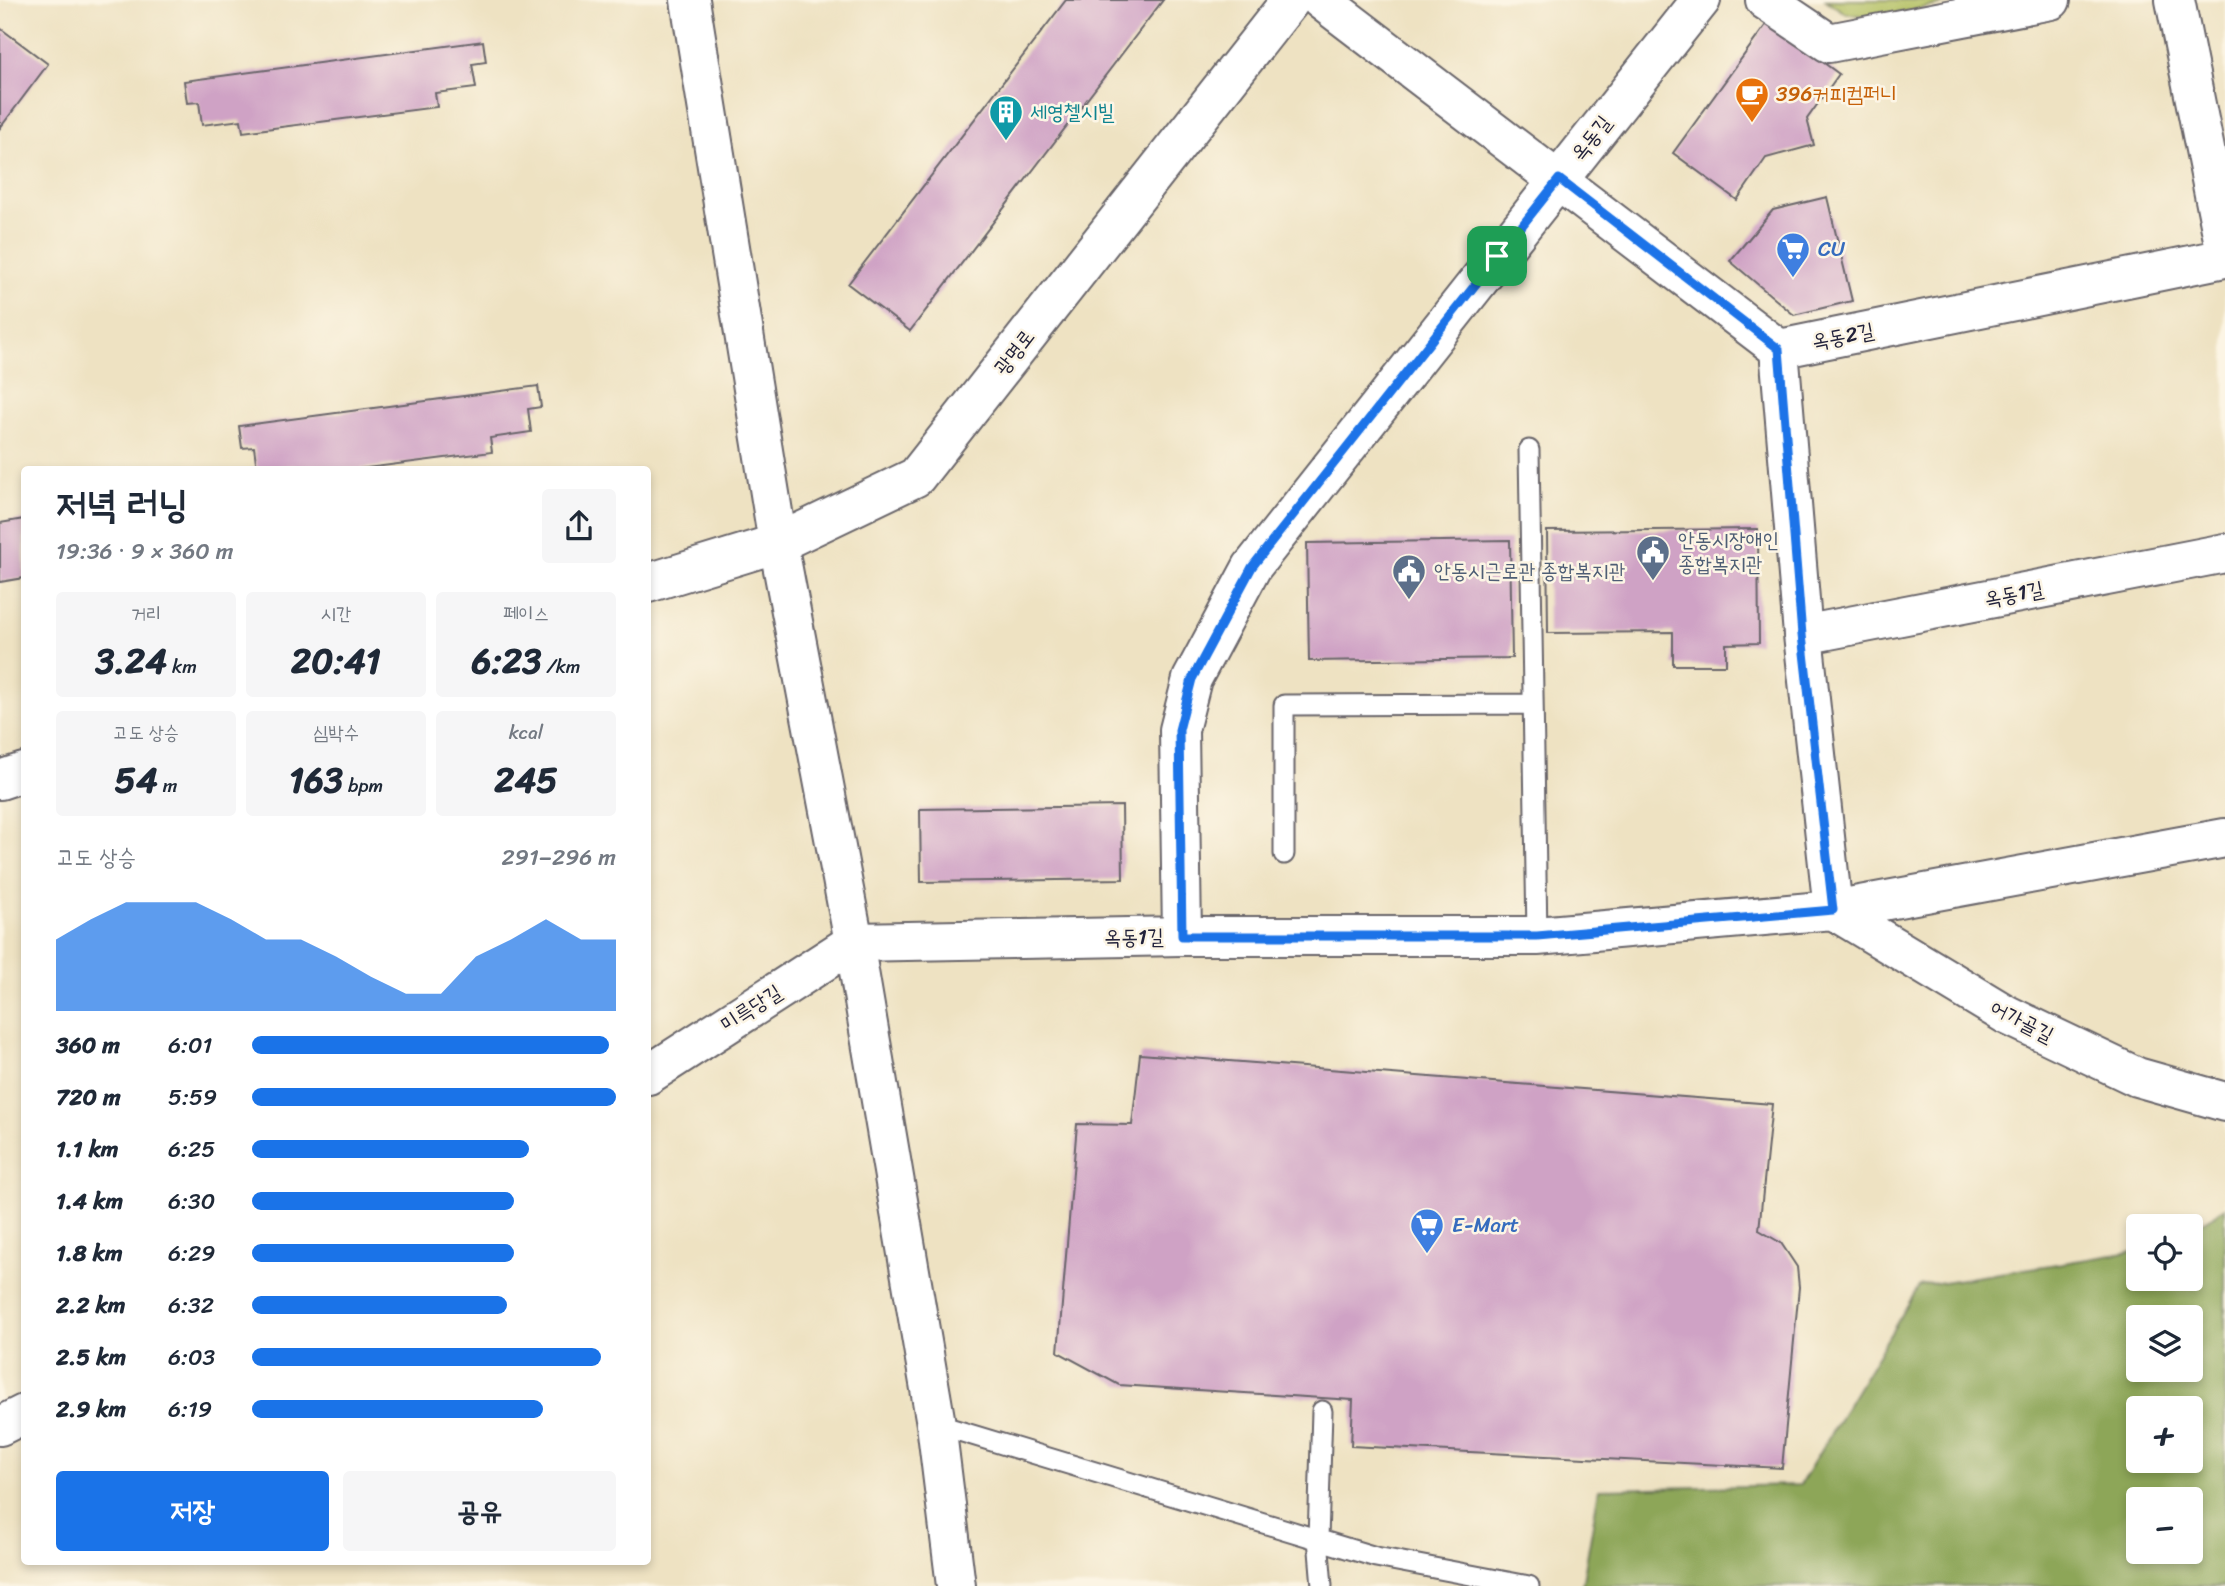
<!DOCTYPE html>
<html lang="ko">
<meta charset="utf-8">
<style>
:root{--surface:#fff;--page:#f6f6f7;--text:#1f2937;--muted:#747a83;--accent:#1a73e8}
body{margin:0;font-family:Sriracha,"Poor Story",sans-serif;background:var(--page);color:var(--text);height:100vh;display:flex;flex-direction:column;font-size:26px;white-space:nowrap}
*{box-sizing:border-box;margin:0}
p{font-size:23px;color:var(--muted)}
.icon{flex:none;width:38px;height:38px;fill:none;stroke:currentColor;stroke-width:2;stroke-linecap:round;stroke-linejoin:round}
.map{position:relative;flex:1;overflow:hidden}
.sheet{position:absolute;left:21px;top:466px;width:630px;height:1099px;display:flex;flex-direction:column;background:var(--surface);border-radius:7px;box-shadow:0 4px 10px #0003}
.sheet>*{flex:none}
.tools{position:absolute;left:2126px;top:1214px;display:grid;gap:14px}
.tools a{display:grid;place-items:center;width:77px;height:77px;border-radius:7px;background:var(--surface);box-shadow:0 4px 10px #0003;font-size:35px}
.pin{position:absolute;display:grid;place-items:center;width:60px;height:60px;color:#fff;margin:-30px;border-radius:14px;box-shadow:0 4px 10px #0006}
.round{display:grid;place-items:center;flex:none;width:74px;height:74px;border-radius:7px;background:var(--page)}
.headline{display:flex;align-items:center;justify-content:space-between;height:119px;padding:0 35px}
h1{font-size:38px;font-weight:800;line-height:52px}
.figures{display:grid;grid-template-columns:repeat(3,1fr);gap:10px;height:119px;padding:7px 35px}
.figures div{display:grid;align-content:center;border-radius:7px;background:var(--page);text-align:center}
.figures b{font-size:35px;font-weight:800}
.figures small{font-size:19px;font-weight:400}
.figures p{font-size:19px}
.chart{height:196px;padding:14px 35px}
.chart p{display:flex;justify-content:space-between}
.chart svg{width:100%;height:126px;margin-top:7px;fill:var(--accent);opacity:.7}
.primary-button{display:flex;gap:14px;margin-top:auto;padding:14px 35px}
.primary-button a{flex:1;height:80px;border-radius:7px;background:var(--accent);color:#fff;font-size:28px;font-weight:800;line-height:80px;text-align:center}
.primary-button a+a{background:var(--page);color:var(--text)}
ul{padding:0 35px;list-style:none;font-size:23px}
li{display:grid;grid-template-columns:112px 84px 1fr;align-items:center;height:52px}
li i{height:18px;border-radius:9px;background:var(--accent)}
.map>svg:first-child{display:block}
.green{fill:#b2c062;stroke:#6a714e;stroke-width:2}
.forest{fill:#8da658;stroke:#58644a;stroke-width:2;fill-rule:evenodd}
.building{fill:#cfa2c5}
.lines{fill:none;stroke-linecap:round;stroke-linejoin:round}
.service-casing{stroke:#69656a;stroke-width:23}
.minor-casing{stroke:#69656a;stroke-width:42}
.tertiary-casing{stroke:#69656a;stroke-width:42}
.service{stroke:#fff;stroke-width:19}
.minor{stroke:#fff;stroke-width:38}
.tertiary{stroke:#fff;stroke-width:38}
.route-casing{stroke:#fff;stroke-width:14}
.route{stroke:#1a73e8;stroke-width:9}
.labels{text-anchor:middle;stroke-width:5;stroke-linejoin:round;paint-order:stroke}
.food-label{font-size:21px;fill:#c56008;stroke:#fcf5e5;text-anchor:start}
.culture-label{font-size:21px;fill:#0d838f;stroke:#fcf5e5;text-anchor:start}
.street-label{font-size:21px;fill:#22223b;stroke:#fcf5e5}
.shop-label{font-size:21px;fill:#366cbe;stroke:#fcf5e5;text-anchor:start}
.service-label{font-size:21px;fill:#4e5e75;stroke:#fcf5e5;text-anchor:start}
</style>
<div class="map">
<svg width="2225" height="1586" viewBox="0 0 2225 1586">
<rect width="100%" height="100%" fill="#fcf5e5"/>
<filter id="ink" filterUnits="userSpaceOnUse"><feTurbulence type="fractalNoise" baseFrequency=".0143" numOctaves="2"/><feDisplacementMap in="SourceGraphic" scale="14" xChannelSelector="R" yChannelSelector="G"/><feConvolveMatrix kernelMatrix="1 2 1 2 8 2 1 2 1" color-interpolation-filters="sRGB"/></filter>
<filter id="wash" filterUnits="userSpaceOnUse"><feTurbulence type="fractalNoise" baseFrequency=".00686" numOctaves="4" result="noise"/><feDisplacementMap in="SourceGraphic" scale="28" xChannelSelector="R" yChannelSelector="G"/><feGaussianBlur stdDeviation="1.57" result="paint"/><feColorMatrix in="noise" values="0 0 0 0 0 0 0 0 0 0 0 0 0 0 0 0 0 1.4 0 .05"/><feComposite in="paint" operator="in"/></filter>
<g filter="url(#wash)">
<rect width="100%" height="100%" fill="#eee2c2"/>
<path class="green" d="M1826 0H1963L1875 18 1845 13Z"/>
<path class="forest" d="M2225 1208V1586H1582L1599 1489 1800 1485 1919 1286 2138 1251V1279H2191V1229ZM2138 1318H2191V1370H2138ZM2138 1409H2191V1461H2138ZM2138 1500H2191V1552H2138Z"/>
<g id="blocks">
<path class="building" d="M1066 0H1163L910 331 848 284Z
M1768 22 1839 74 1807 119 1814 145 1766 158 1737 200 1673 153Z
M0 28 48 64 0 128Z
M483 41 486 62 472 64 476 88 435 93 437 107 243 132 241 120 202 125 199 102 187 103 184 81Z
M1827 197 1852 301 1794 315 1730 261 1773 210Z
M538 386 541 407 528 409 531 432 490 438 492 452 359 469H296V465L257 469 254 447 242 448 239 426Z
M24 519V578L0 582V523Z
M1758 529 1759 643 1726 644V665H1673V632L1548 633 1547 531Z
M1510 540 1512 658 1309 661 1307 543Z
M1122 806 1123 879 921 882 920 809Z
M1140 1054 1772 1104 1759 1230 1781 1243 1797 1267 1799 1287 1782 1468 1351 1446 1353 1400 1119 1385 1058 1352 1077 1124 1132 1125Z"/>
</g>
</g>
<g filter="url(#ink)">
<use href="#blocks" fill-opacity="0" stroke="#69656a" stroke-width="2"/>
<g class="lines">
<g class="service-casing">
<path id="service" d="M1529 450 1537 936
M1284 854V705L1533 704
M1322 1411 1318 1539 1322 1586
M936 1424 1376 1557 1529 1586"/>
</g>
<g class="minor-casing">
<path id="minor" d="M1321 0 1779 349 2225 258
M1765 0 1829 43 2051 0
M2175 0 2225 249
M1779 349 1803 635 1833 910
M1803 635 2225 553
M1833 910 2007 1015 2137 1077 2225 1102
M1182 936 1179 730 1192 679 1252 567 1701 0
M648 1075 854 942 1182 936H1537L1833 910 2225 838
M0 1426 24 1414"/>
</g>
<g class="tertiary-casing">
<path id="tertiary" d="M690 0 778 543 854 942 936 1424 956 1586
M648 583 778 543 916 477 1291 0
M0 780 24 772"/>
</g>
<use href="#service" class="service"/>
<use href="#minor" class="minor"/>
<use href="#tertiary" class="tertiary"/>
</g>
</g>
<g class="lines" filter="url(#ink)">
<g class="route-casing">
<path id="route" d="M1559 179 1779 349 1802 635 1833 910 1537 936H1182L1179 730 1192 679 1252 567Z"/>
</g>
<use href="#route" class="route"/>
</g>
<defs>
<g id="cafe-pin" transform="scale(1.75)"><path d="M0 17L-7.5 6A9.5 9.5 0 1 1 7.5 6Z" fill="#e8710a" stroke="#fcf5e5"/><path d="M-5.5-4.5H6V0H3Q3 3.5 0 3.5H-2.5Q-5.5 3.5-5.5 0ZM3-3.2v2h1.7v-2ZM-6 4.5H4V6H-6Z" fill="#fff"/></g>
<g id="building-pin" transform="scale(1.75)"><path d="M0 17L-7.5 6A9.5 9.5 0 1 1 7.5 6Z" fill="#0f9aa8" stroke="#fcf5e5"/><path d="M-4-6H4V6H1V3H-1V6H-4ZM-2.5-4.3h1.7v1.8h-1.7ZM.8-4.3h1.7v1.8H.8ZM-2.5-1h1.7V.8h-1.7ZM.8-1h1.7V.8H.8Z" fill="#fff"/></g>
<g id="supermarket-pin" transform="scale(1.75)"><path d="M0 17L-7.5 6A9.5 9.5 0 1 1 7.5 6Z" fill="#3f7fe0" stroke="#fcf5e5"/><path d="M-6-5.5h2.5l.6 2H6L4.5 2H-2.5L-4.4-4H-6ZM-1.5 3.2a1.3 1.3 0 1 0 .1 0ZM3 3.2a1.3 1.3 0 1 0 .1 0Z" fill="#fff"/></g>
<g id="civic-pin" transform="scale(1.75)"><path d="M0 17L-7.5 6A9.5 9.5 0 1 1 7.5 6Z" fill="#5c6f8a" stroke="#fcf5e5"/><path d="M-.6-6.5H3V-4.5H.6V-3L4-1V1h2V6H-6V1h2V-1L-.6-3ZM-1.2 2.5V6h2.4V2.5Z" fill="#fff"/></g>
</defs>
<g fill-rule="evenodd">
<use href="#cafe-pin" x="1752" y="94"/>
<use href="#building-pin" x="1006" y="112"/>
<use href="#supermarket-pin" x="1793" y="249"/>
<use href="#civic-pin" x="1653" y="552"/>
<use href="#civic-pin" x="1409" y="571"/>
<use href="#supermarket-pin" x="1427" y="1225"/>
</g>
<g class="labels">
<g class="food-label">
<text x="1776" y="101">396커피컴퍼니</text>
</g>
<g class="culture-label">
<text x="1030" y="119">세영첼시빌</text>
</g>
<g class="street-label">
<text transform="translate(1591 138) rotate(-52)" y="7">옥동길</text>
<text transform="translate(1843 336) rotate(-11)" y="7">옥동2길</text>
<text transform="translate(1014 352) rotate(-52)" y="7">광명로</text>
<text transform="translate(2014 594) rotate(-11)" y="7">옥동1길</text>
<text transform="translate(1134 937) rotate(-1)" y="7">옥동1길</text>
<text transform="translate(751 1008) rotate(-33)" y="7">미륵당길</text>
<text transform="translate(2022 1021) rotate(27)" y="7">어가골길</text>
</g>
<g class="shop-label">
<text x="1818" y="256">CU</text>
<text x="1452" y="1232">E-Mart</text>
</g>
<g class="service-label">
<text x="1678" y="547">안동시장애인<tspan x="1678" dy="24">종합복지관</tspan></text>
<text x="1434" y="578">안동시근로관 종합복지관</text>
</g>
</g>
</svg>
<div class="tools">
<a><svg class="icon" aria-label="locate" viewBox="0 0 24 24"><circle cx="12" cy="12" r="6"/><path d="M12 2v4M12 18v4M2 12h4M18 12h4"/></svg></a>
<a><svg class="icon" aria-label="layers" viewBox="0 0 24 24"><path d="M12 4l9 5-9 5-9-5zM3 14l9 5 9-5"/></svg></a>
<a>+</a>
<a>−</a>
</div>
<div class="pin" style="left:1497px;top:256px;background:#1e9e55"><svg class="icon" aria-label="arrive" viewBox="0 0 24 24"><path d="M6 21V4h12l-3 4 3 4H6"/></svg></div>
<section class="sheet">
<div class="headline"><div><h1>저녁 러닝</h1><p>19:36 · 9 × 360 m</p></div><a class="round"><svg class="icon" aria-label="share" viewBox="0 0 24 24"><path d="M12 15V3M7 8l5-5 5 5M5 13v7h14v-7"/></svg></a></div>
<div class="figures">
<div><p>거리</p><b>3.24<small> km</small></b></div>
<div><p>시간</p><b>20:41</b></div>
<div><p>페이스</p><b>6:23<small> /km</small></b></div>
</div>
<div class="figures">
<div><p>고도 상승</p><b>54<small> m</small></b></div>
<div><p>심박수</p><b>163<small> bpm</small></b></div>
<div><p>kcal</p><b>245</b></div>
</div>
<div class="chart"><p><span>고도 상승</span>291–296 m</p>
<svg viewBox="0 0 160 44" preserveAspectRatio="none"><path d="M0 44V19L10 12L20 6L30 6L40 6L50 12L60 19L70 19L80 25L90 32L100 38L110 38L120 25L130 19L140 12L150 19L160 19V44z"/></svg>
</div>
<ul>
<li><b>360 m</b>6:01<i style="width:98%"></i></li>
<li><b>720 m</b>5:59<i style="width:100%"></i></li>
<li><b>1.1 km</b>6:25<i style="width:76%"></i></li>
<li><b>1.4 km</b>6:30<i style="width:72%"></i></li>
<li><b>1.8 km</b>6:29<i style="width:72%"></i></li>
<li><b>2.2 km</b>6:32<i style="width:70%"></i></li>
<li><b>2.5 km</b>6:03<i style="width:96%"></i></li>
<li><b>2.9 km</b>6:19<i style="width:80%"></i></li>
</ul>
<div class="primary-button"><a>저장</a><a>공유</a></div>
</section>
</div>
